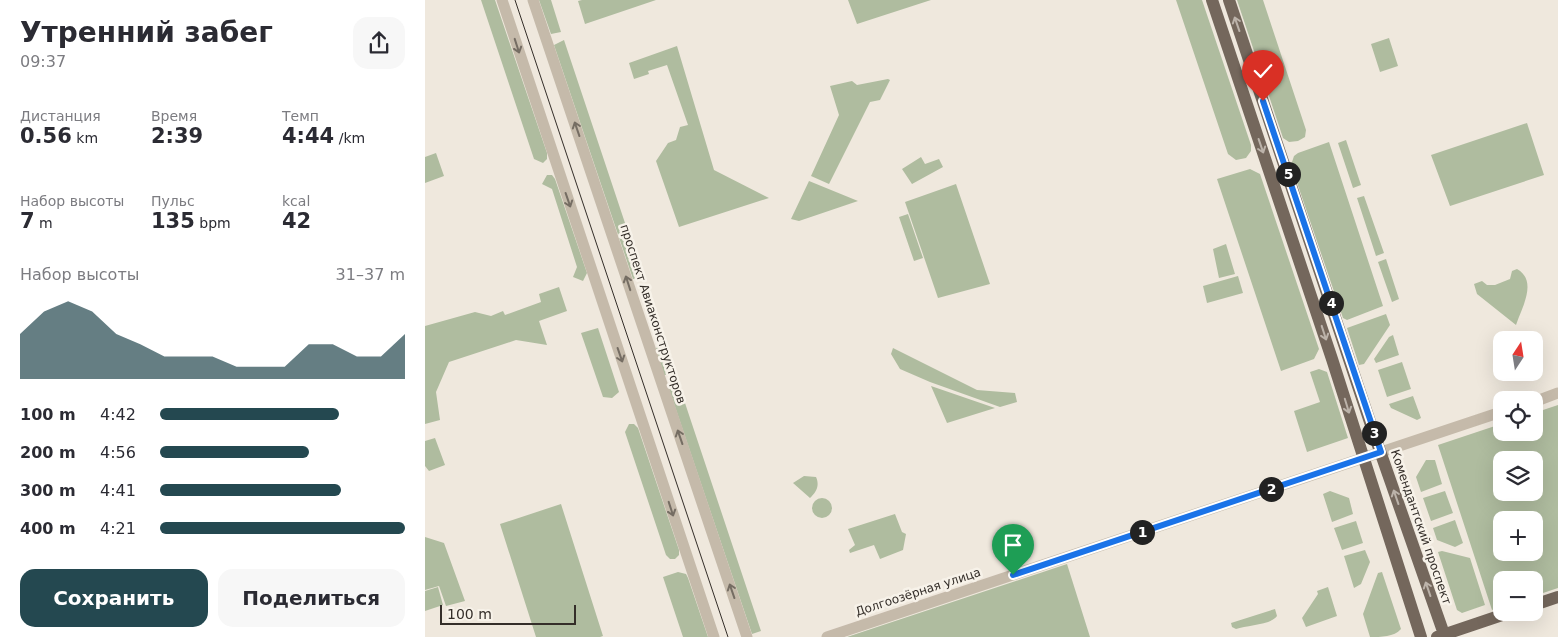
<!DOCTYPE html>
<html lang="ru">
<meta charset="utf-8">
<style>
:root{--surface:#fff;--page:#f7f7f7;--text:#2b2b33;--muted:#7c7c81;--accent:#244850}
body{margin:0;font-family:"DejaVu Sans",sans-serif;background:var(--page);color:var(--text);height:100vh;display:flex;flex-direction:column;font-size:19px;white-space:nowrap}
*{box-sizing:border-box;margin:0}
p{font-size:16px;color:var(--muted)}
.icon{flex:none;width:28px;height:28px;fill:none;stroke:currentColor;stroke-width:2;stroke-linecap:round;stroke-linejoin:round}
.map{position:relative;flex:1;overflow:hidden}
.details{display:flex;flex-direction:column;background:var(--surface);width:425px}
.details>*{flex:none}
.needle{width:32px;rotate:12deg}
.fabs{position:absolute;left:1068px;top:331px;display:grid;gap:10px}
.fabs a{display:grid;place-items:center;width:50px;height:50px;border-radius:10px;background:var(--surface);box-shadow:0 5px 20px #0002;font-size:25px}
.scale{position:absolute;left:15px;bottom:12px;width:136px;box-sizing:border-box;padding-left:5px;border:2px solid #342e29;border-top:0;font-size:14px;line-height:18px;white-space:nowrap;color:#342e29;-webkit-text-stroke:4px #f7f2e9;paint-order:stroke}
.pin{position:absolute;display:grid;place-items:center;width:42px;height:42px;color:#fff;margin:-51px -21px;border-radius:50% 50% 50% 0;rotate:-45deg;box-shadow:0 0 5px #0007}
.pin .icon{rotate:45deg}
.km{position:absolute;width:25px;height:25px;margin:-12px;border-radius:50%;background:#222;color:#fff;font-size:14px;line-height:25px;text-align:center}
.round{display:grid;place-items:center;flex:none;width:52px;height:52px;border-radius:15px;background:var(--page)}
.head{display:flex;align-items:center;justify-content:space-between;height:85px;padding:0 20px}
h1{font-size:28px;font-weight:700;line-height:38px}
.figures{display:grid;grid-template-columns:repeat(3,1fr);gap:8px;height:85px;padding:5px 20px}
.figures div{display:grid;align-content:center}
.figures b{font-size:21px;font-weight:700}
.figures small{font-size:14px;font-weight:400}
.figures p{font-size:14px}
.chart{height:140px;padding:10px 20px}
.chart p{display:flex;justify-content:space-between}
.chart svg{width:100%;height:90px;margin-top:5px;fill:var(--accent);opacity:.7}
.primary-button{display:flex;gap:10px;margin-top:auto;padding:10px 20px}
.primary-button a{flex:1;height:58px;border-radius:15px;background:var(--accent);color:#fff;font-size:20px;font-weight:700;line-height:58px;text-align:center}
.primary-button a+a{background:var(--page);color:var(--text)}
ul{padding:0 20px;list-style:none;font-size:16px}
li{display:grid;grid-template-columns:80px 60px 1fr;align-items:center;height:38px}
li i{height:12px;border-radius:6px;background:var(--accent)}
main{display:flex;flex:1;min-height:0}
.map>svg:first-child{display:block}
.green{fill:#afbc9f;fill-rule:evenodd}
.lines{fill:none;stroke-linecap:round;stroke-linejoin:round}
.minor{stroke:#c5baaa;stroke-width:11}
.major{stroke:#74675c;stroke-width:12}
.tram{stroke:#342e29;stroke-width:1}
.oneway{stroke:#bcb3aa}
.oneway2{stroke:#756d63}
.route-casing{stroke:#fff;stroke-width:10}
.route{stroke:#1a73e8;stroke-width:6}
.labels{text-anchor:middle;stroke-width:5;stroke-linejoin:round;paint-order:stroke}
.street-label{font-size:12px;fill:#342e29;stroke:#f7f2e9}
</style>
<main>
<section class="details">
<div class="head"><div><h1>Утренний забег</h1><p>09:37</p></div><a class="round"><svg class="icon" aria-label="share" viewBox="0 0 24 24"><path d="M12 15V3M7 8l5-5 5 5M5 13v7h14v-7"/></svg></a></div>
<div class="figures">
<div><p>Дистанция</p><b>0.56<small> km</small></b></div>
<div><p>Время</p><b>2:39</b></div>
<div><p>Темп</p><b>4:44<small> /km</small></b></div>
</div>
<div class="figures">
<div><p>Набор высоты</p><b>7<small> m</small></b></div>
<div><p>Пульс</p><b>135<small> bpm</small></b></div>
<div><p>kcal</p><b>42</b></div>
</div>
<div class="chart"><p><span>Набор высоты</span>31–37 m</p>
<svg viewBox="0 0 160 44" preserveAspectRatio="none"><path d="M0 44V22L10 11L20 6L30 11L40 22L50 27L60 33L70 33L80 33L90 38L100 38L110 38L120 27L130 27L140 33L150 33L160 22V44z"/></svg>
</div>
<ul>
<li><b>100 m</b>4:42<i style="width:73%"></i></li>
<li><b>200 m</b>4:56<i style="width:61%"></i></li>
<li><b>300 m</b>4:41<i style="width:74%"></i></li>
<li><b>400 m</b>4:21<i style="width:100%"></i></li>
</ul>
<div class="primary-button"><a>Сохранить</a><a>Поделиться</a></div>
</section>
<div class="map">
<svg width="1133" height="637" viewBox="0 0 1133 637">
<rect width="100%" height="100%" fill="#efe8dd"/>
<path class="green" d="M56 0H70L122 153V159L118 163 109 159Z
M114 0H126L136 32 126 34Z
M157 0H231L160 24 153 1Z
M423 0H506L432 24Z
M751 0H777L826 145V151L821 158 811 160 803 154Z
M812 0H838L881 130 880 137 873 141 864 142 858 138Z
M964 38 973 66 955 72 946 44Z
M139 40 218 277 208 279 129 45Z
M252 46 289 170 344 198 254 227 231 161 243 143 251 140 255 127 263 125 242 65 223 71 224 74 209 79 204 63Z
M463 79 465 80 455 100 445 102 404 184 386 176 414 115 405 86 427 81 432 85Z
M1102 123 1119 175 1025 206 1006 155Z
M921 140 936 185 928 188 913 143Z
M904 142 958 306 922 320 918 318 866 165 869 156 873 153Z
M11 153 19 176 0 183V157Z
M496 157 500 164 514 159 518 167 487 184 477 169Z
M825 169 835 174 894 349 889 359 856 371 792 179Z
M122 175H127L130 179 162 273 158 281 148 277 152 267 127 189 117 184Z
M384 181 433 201 374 221 366 219Z
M531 184 565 284 513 298 480 202Z
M939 196 959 253 951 256 932 198Z
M483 214 498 258 489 261 474 217Z
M801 244 810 274 794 278 788 249Z
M961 259 974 299 967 302 953 262Z
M1092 269C1113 281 1097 307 1091 325L1052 294 1049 284 1057 281 1062 285H1070L1085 279 1087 271Z
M813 276 818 293 782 303 778 286Z
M134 287 142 311 114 321 122 345 91 340 24 362 11 392 15 420 0 424V326L50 312 66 316 78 311 80 315 116 302 114 294Z
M961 314 965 325 939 364 934 365 922 328Z
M173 328 194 392 187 398 178 397 156 333Z
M238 335 251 374 239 375 231 348 235 347 232 337Z
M968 335 974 355 951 363 949 359 964 337Z
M468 348 552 390 590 393 592 402 575 407 505 382 475 369 466 354Z
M977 362 986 389 962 397 953 370Z
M894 369 902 372 923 438 882 452 869 411 895 402 885 372Z
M253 382 336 631 327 634 244 389Z
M506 386 570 408 522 423Z
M988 396 996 418 992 420 966 408 964 404Z
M1133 405V588L1109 596V580H1076V607L1067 610 1013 445 1076 424V432H1109V413ZM1076 460H1109V492H1076ZM1076 520H1109V552H1076Z
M204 424H209L213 428 254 550V555L250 559H245L241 555 200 432Z
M10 438 20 465 4 471 0 466V441Z
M1001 460H1010L1017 484 996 492 991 477Z
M379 476 391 477C395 486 391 492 385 498L368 483Z
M905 491 924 498 928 514 907 522 898 494Z
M1020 491 1028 513 1006 521 998 498Z
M387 508a10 10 0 1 1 20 0a10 10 0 1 1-20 0Z
M136 504 178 636 175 637H111L75 524Z
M470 514 477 532 481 534 478 550 455 559 449 545 425 553 424 550 430 545 423 529Z
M1030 520 1038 543 1030 547 1012 540 1008 528Z
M931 521 938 543 917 550 909 528Z
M0 537 19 543 40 601 21 606 14 586 0 590Z
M940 550 945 562 936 584 929 588 919 556Z
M1017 551 1045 558 1060 605 1037 613 1032 610 1013 552Z
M642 564 665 637H422Z
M253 572 261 574 263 578 283 637H258L238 577Z
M957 572 976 629C969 637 956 637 945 637L938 614 953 573Z
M13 587 18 605 0 611V591Z
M903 587 912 616 881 627 877 618 893 594 892 591Z
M850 609 852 616C846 625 822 625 811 629L807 627 806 623Z"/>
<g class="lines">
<path class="minor" d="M77 0 289 637
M108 0 322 637
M1109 402 1133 393
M402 637 1076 412"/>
<path class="major" d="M787 0 907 359 996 637
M804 0 949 434 1020 637
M1109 605 1133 597
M1012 637 1086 612"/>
<path class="tram" d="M90 0 303 637"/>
</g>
<defs><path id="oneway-shaft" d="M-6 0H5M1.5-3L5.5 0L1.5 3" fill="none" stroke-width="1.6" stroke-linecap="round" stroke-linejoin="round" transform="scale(1.25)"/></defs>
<g class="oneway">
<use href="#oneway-shaft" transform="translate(812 24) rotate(-109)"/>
<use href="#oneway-shaft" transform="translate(836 146) rotate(71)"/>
<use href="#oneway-shaft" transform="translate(899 333) rotate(72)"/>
<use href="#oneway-shaft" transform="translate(922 406) rotate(73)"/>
<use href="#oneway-shaft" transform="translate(971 497) rotate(-109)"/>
<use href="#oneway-shaft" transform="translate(1003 589) rotate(-109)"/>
</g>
<g class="oneway2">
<use href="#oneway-shaft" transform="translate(92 46) rotate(72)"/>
<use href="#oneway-shaft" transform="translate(152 129) rotate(-109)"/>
<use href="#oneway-shaft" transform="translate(143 200) rotate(71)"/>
<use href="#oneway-shaft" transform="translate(203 283) rotate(-108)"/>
<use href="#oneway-shaft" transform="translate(195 355) rotate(71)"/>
<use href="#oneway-shaft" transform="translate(255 437) rotate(-109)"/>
<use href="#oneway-shaft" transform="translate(246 509) rotate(72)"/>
<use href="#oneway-shaft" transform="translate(307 591) rotate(-109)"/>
</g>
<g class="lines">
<g class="route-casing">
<path id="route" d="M588 575 956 452 838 101"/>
</g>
<use href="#route" class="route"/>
</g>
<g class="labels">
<g class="street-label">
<text transform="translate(228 314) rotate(72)" y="4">проспект Авиаконструкторов</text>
<text transform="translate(996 527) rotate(71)" y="4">Комендантский проспект</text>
<text transform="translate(493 592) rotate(-18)" y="4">Долгоозёрная улица</text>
</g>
</g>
</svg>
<div class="fabs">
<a><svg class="needle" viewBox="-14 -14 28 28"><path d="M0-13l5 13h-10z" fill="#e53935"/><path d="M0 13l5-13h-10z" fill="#7c7c81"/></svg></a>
<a><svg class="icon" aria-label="locate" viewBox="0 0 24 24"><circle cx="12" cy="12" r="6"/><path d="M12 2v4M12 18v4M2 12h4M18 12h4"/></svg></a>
<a><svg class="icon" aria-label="layers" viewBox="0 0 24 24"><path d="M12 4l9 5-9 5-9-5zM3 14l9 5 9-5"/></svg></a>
<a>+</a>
<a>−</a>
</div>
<div class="scale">100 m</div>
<div class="pin" style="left:588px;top:575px;background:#1e9e55"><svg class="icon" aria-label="arrive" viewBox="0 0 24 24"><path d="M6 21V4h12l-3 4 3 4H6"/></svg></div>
<div class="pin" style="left:838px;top:101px;background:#d93025"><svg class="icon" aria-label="check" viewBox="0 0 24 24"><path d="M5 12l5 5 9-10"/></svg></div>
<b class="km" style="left:717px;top:532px">1</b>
<b class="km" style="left:846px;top:489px">2</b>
<b class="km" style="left:949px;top:433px">3</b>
<b class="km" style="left:906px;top:303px">4</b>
<b class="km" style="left:863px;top:174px">5</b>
</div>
</main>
